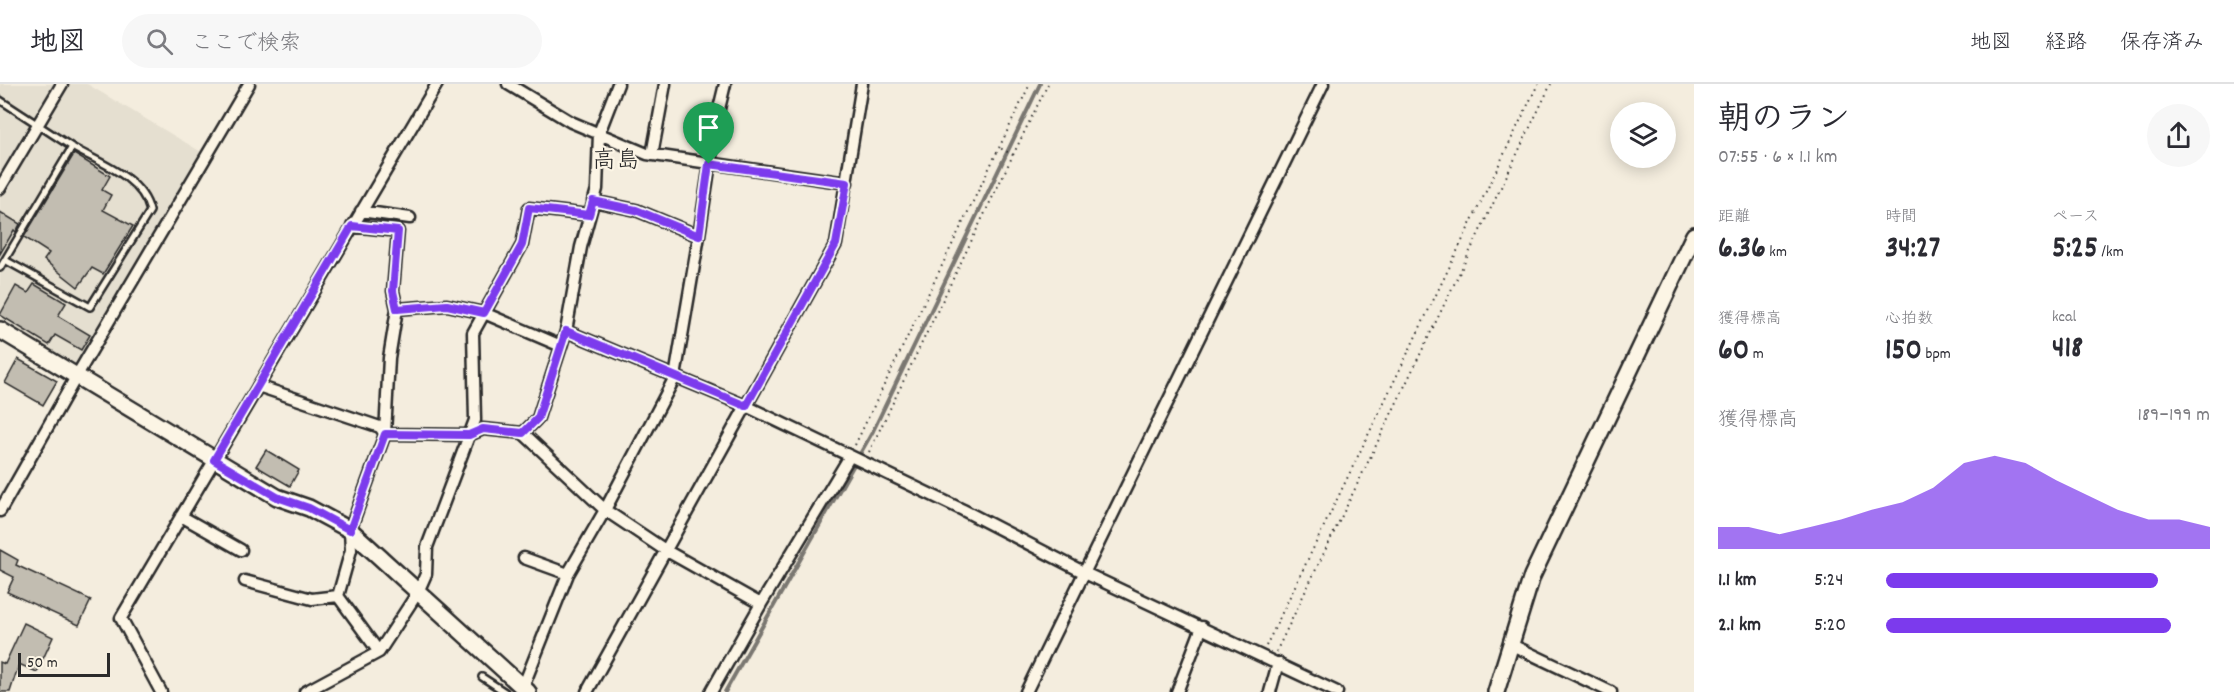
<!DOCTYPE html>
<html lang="ja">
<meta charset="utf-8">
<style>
:root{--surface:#fff;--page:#f7f7f7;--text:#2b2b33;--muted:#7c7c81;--line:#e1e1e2;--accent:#7c3aed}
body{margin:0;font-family:Dekko,"Klee One",sans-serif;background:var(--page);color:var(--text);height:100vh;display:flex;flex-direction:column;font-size:22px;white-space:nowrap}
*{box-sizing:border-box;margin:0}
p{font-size:20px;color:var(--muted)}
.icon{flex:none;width:33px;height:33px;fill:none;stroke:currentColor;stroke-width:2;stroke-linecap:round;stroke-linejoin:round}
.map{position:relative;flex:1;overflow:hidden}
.panel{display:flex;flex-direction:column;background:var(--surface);width:540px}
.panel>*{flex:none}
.buttons{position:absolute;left:1610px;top:18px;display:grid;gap:12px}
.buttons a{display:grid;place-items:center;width:66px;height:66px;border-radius:50%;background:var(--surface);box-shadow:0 3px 15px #0003;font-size:30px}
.scale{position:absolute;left:18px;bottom:15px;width:92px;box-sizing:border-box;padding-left:6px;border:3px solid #2b2b2b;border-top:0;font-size:16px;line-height:21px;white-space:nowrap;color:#2b2b2b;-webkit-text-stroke:4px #fcf5e5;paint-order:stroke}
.pin{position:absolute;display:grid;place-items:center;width:51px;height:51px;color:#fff;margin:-62px -26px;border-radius:50% 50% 50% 0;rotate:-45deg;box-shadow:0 0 6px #0007}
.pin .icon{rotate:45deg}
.round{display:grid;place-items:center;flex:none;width:63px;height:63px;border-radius:32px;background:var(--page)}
.headline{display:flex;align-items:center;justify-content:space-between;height:102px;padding:0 24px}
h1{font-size:33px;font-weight:700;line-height:45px}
.figures{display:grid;grid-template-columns:repeat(3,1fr);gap:9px;height:102px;padding:6px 24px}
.figures div{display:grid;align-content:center}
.figures b{font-size:30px;font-weight:700}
.figures small{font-size:16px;font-weight:400}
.figures p{font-size:16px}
.chart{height:168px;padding:12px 24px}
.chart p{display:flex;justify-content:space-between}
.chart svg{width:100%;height:108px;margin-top:6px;fill:var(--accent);opacity:.7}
ul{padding:0 24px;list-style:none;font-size:20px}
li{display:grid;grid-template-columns:96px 72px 1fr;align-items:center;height:45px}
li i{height:15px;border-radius:8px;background:var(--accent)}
header{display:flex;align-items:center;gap:36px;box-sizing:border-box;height:84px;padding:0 30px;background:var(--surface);border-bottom:2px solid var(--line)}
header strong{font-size:28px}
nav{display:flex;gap:33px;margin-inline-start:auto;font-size:21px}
.search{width:420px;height:54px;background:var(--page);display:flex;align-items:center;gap:15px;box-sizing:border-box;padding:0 21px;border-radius:33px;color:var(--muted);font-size:22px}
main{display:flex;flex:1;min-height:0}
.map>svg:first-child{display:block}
.built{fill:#e5dfd0}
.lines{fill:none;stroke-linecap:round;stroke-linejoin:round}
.stream{stroke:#7a7771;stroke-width:4}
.building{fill:#c2bdb1;stroke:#2b2b2b;stroke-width:1.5}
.lane-casing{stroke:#2b2b2b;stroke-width:10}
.street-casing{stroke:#2b2b2b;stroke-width:15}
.secondary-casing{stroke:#2b2b2b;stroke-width:20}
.path{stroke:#2b2b2b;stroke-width:2;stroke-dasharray:1.5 4.5;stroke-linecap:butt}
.lane{stroke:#fcf5e5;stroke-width:5}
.street{stroke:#fcf5e5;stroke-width:10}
.secondary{stroke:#fcf5e5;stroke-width:15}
.route-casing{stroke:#fff;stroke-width:12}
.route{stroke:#7c3aed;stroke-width:8}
.labels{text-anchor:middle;stroke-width:4.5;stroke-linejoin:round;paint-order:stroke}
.neighbourhood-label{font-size:24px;fill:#2b2b2b;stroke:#fcf5e5}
</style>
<header>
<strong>地図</strong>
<div class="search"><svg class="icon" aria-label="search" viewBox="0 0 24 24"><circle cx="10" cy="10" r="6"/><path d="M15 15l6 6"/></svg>ここで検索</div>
<nav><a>地図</a><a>経路</a><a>保存済み</a></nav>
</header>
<main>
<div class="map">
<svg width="1694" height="608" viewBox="0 0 1694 608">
<rect width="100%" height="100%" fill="#f4edde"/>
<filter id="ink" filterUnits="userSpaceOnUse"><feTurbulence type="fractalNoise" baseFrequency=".0167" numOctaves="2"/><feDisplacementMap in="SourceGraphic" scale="12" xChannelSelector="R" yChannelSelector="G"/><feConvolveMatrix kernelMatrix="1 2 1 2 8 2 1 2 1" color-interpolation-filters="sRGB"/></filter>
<g filter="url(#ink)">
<path class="built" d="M0 0H87L203 69 76 282 0 238Z"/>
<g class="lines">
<path class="stream" d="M725 608 873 347 1040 0"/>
</g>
<path class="building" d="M74 70 110 92 102 106 111 111 103 126 133 142 103 190 92 184 78 203 44 176 49 169 24 153Z
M0 128 20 140 16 148 14 146 0 170Z
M34 200 66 219 58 232 90 251 81 266 55 251 49 261 0 231 16 202 28 209Z
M18 275 57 297 43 321 5 299Z
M266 366 299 386 290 402 256 382Z
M0 466 18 476 16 481 91 516 79 541 7 508 14 493 0 486Z
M24 539 53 553 37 588 19 580 10 608H0V578L5 580Z"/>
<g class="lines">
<g class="lane-casing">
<path id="lane" d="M0 16 72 63 0 184
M5 176 90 223 150 127C142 93 100 79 72 63
M482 593 505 608"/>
</g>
<g class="street-casing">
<path id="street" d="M508 0 571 38 647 70 847 99
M652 71 665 0
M0 104 62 0
M593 117 636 126 699 152 717 33 725 0
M361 127 410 134
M699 152 675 293 605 426 665 466 761 520 711 608
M397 225 447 221 484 229 561 262
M566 247 746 322 963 426 1089 491 1337 608
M258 302 380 343 385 350 469 351 483 345 523 349 538 334 566 247 581 163 597 105 599 49 618 0
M523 349 605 426 568 490 524 474
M0 427 80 286 249 0
M181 432 241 466
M245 497 312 515 338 512 379 568
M338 512 351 466 350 446 385 350 389 274 397 225 393 207 398 147 352 142
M761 520 850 372
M1510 560 1611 608
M523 603 568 490
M161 608 121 534 437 0
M305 608 379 568 418 508 426 490 427 463 475 336 473 249 522 161 529 124 589 131
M587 608 836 160 862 0
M1026 608 1323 0
M1177 608 1202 543
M1270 608 1278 579"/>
</g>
<g class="secondary-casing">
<path id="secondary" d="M0 246 277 413 309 424 350 446 528 608
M1496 608 1532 492 1694 151"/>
</g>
<path class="path" d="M1013 71 1048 0
M855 361 1030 0
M869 368 1013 71 1000 64
M1266 562 1538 0
M1276 568 1551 0"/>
<use href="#lane" class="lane"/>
<use href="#street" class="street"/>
<use href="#secondary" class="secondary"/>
</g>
</g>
<g class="lines" filter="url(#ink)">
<g class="route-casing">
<path id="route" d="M709 80 847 99 836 160 746 322 566 247 538 334 523 349 483 345 469 351 385 350 350 446 309 424 277 413 214 376 352 142 398 147 393 207 397 225 447 221 484 229 522 161 529 124 589 131 593 117 636 126 699 152Z"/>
</g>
<use href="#route" class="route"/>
</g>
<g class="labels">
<g class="neighbourhood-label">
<text x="616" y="83">高島</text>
</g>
</g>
</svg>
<div class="buttons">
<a><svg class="icon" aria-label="layers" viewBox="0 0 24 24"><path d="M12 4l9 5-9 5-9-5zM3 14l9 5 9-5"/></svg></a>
</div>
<div class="scale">50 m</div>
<div class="pin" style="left:709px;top:80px;background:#1e9e55"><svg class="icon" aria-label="arrive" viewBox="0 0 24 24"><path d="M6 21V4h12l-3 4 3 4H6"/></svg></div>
</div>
<section class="panel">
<div class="headline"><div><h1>朝のラン</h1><p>07:55 · 6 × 1.1 km</p></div><a class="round"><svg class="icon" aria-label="share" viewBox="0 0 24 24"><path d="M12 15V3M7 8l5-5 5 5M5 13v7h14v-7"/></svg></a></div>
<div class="figures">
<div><p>距離</p><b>6.36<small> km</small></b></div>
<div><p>時間</p><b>34:27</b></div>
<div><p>ペース</p><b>5:25<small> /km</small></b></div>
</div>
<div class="figures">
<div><p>獲得標高</p><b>60<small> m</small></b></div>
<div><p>心拍数</p><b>150<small> bpm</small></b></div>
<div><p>kcal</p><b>418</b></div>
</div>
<div class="chart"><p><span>獲得標高</span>189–199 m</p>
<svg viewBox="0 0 160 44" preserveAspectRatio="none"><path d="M0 44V35L10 35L20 38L30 35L40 32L50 28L60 25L70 19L80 9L90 6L100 9L110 16L120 22L130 28L140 32L150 32L160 35V44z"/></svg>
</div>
<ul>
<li><b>1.1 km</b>5:24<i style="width:84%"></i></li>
<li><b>2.1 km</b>5:20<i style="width:88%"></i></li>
</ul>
</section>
</main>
